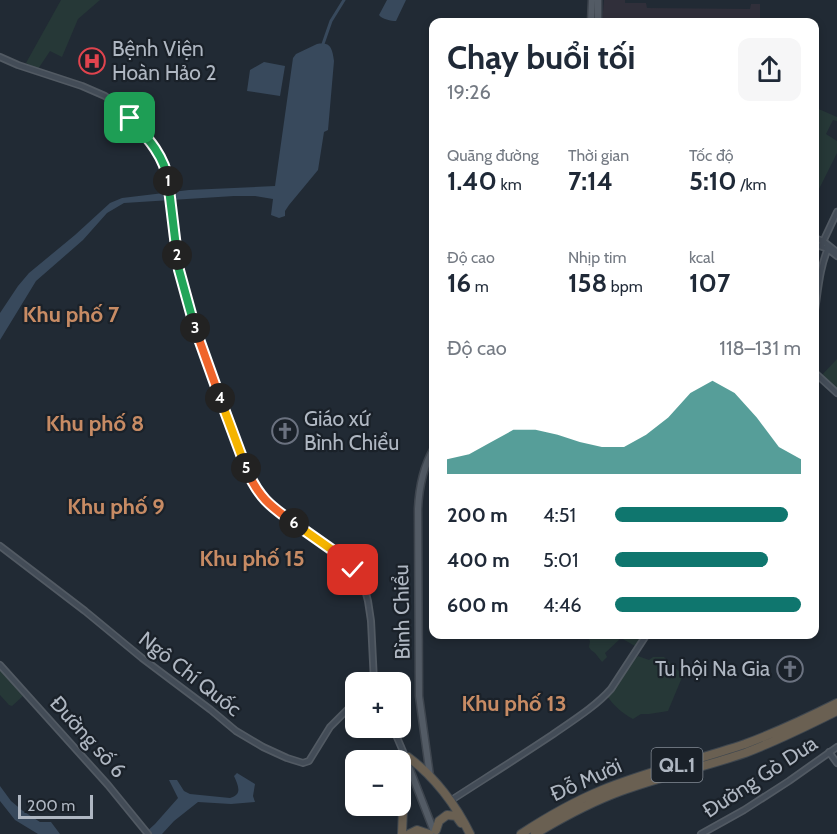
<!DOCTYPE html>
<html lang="vi">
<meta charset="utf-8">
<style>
:root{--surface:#fff;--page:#f6f6f7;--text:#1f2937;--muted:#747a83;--accent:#0f766e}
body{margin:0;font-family:Cabin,sans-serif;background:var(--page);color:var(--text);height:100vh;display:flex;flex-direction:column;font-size:22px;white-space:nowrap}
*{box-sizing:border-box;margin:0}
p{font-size:20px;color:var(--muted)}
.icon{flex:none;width:33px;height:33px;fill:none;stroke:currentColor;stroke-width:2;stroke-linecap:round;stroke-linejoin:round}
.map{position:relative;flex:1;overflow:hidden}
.details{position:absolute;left:429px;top:18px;width:390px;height:621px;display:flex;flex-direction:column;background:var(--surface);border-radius:12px;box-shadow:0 3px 9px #0003}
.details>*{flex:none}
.buttons{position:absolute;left:345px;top:672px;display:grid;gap:12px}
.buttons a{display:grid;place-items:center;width:66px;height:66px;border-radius:12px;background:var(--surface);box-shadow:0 3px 9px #0003;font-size:30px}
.scale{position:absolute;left:18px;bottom:15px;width:75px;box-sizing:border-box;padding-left:6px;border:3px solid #afb7c2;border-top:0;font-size:16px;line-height:21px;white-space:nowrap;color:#afb7c2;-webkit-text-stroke:4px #1a2129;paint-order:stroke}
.pin{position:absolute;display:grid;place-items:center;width:51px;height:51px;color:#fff;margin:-26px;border-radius:12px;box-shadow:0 3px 9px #0006}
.km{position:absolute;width:30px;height:30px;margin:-15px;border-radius:50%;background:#222;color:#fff;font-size:16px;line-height:30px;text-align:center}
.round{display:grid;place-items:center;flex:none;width:63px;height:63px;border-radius:12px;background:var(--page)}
.head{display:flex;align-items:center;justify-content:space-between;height:102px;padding:0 18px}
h1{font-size:33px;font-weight:700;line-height:45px}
.figures{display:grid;grid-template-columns:repeat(3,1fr);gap:9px;height:102px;padding:6px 18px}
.figures div{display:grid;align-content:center}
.figures b{font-size:26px;font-weight:700}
.figures small{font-size:16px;font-weight:400}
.figures p{font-size:16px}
.chart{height:168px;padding:12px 18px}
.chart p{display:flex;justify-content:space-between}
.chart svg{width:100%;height:108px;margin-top:6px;fill:var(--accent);opacity:.7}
ul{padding:0 18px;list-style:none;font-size:20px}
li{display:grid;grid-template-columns:96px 72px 1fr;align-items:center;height:45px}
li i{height:15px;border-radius:8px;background:var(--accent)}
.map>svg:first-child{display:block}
.medical{fill:#302f3a}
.green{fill:#263837}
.water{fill:#38495c}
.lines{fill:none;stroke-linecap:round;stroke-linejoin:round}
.canal{stroke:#38495c;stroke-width:3}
.secondary-casing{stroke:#525a63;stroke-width:8}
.primary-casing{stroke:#3e454e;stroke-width:9}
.highway-casing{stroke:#3f474f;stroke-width:10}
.secondary{stroke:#434c57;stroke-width:4.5}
.primary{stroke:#535b65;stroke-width:6}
.highway{stroke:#6a6052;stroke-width:8}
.split-1-casing{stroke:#fff;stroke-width:12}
.split-2-casing{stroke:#fff;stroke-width:12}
.split-3-casing{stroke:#fff;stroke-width:12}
.split-4-casing{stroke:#fff;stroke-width:12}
.split-5-casing{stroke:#fff;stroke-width:12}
.split-6-casing{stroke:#fff;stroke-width:12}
.split-7-casing{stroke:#fff;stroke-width:12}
.split-1{stroke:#22a559;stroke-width:8}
.split-2{stroke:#22a559;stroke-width:8}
.split-3{stroke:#22a559;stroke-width:8}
.split-4{stroke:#f0652b;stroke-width:8}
.split-5{stroke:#f5b400;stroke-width:8}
.split-6{stroke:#f0652b;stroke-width:8}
.split-7{stroke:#f5b400;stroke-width:8}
.labels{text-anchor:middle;stroke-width:4.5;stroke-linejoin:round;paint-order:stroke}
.shield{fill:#1a2129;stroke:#828a94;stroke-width:1.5}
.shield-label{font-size:20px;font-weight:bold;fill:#afb7c2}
.poi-label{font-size:21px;fill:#afb7c2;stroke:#1a2129;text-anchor:start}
.street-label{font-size:21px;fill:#afb7c2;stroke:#1a2129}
.neighbourhood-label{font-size:22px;font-weight:bold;fill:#c78b64;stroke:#1a2129}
</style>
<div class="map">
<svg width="837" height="834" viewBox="0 0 837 834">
<rect width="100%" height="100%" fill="#212a34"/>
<path class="medical" d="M604 0H625V3H646L647 8 750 9 751 4H760V22H602Z"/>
<path class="green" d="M61 0H100L78 19 62 57 50 51 38 69 26 63Z
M814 107 837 117V121L833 120 826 134 837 141V153L815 197Z
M837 359V390L821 376Z
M586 635H643L635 646 621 638 605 653 607 657 602 662 595 653 591 650 589 647 590 641Z
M638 656 649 660 653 657H664L683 675 668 711 649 714H641L633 719C622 713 614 706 607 696 617 684 626 665 638 656Z
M0 668 23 696 12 706 9 705 0 695Z"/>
<path class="water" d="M387 0H406L396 21C391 21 382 19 379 15Z
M317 44C331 42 332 48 334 61L328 130 324 132 318 170 289 205 285 211V216L279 218 271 215 273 199 255 196H234L124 203 107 213 83 240 36 281 0 340V313L18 286 29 273 75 235 110 203 122 198 189 190 275 186 293 58 296 54Z
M264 62 285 66 280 96 247 91 250 70Z
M237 773 255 784 253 796 255 802 231 804 198 802 174 821 162 834H144L155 824 178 798 169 780H177L184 791 190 794 230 798C243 795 238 785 234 776Z
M0 786 11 801 23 811 40 822H51L60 834H38L15 820 0 801Z"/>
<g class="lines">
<path class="canal" d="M323 44 331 21 344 0"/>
<g class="secondary-casing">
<path id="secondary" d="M0 57 18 65 82 86 105 96 121 108 130 118 157 151 166 170 179 270 193 322 217 392 249 474 260 495 269 505 344 559 363 582 368 601 371 621 374 682
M814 238 823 241 837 252
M814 244 828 249 837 256
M821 246 837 212
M814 317C818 293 819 268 829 246
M814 372 837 393
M0 546 85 611 142 658 211 710 236 731 263 747 287 758 303 763 309 761 330 727 356 701
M0 665 108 785 148 834
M393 728 405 756
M829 752 837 763
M450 801C484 779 519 757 552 735 572 721 595 707 611 689L647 634
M701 834 744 810 789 781 837 747"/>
</g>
<g class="primary-casing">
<path id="primary" d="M591 22 592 0
M598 22V0
M407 762 435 834
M430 776 419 696 418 509C419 487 423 467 434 448"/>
</g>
<g class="highway-casing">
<path id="highway" d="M436 830 439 821 447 815 456 816 461 823
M402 834 404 783 408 757C434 776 456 805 470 834
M409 834 417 830 429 834
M521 834C547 817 573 802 602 790 648 771 698 760 745 744 777 732 807 718 837 703
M535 834C563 817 591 802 621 791 662 776 704 767 745 753 777 741 807 726 837 711"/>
</g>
<use href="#secondary" class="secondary"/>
<use href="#primary" class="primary"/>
<use href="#highway" class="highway"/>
</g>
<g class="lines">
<g class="split-1-casing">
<path id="split-1" d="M130 118C146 136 165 156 168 181"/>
</g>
<g class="split-2-casing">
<path id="split-2" d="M168 181 177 255"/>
</g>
<g class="split-3-casing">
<path id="split-3" d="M177 255 179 270 195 328"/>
</g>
<g class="split-4-casing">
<path id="split-4" d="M195 328 220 398"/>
</g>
<g class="split-5-casing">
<path id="split-5" d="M220 398 246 468"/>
</g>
<g class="split-6-casing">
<path id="split-6" d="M246 468C258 497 270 506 294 523"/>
</g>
<g class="split-7-casing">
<path id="split-7" d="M294 523 338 554 353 570"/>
</g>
<use href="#split-1" class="split-1"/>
<use href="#split-2" class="split-2"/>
<use href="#split-3" class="split-3"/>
<use href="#split-4" class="split-4"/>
<use href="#split-5" class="split-5"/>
<use href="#split-6" class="split-6"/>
<use href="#split-7" class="split-7"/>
</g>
<defs>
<g id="hospital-ring" transform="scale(1.35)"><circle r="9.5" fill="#1a2129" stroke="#e0444e" stroke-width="1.5"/><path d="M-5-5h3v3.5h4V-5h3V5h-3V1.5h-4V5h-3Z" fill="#e0444e"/></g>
<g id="church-ring" transform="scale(1.35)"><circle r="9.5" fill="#1a2129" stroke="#6b7280" stroke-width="1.5"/><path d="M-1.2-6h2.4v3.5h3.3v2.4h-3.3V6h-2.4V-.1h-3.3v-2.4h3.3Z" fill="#6b7280"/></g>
</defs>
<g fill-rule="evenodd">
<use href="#hospital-ring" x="92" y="61"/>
<use href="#church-ring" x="285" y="431"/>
<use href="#church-ring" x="790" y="669"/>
</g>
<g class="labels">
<rect class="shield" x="651.5" y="748" width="51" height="34" rx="4.5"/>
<g class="shield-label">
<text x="677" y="772">QL.1</text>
</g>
<g class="poi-label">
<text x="112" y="56">Bệnh Viện<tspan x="112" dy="24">Hoàn Hảo 2</tspan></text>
<text x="304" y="426">Giáo xứ<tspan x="304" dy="24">Bình Chiểu</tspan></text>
<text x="770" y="676" text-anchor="end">Tu hội Na Gia</text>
</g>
<g class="street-label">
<text transform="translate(402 612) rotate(-91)" y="7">Bình Chiểu</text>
<text transform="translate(190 674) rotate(38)" y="7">Ngô Chí Quốc</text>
<text transform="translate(88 737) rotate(48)" y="7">Đường số 6</text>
<text transform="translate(760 777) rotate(-33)" y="7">Đường Gò Dưa</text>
<text transform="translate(586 780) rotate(-24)" y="7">Đỗ Mười</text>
</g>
<g class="neighbourhood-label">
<text x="71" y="322">Khu phố 7</text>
<text x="95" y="431">Khu phố 8</text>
<text x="116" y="514">Khu phố 9</text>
<text x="252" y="566">Khu phố 15</text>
<text x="514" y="711">Khu phố 13</text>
</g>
</g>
</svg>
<div class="buttons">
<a>+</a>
<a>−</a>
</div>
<div class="scale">200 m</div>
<div class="pin" style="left:130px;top:118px;background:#1e9e55"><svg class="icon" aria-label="arrive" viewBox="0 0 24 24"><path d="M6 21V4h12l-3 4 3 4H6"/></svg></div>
<div class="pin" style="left:353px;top:570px;background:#d93025"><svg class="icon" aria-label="check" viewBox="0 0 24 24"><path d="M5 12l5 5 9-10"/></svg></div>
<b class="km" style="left:168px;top:181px">1</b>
<b class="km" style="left:177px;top:255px">2</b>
<b class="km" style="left:195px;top:328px">3</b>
<b class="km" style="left:220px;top:398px">4</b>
<b class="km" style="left:246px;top:468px">5</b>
<b class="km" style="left:294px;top:523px">6</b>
<section class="details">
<div class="head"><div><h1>Chạy buổi tối</h1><p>19:26</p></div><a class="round"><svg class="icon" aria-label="share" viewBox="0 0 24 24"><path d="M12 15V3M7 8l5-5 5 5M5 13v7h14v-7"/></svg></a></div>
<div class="figures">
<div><p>Quãng đường</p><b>1.40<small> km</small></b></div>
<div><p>Thời gian</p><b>7:14</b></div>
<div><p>Tốc độ</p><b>5:10<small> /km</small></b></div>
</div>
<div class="figures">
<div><p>Độ cao</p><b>16<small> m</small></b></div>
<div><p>Nhịp tim</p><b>158<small> bpm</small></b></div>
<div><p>kcal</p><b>107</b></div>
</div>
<div class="chart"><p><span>Độ cao</span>118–131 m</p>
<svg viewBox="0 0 160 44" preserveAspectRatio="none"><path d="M0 44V38L10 36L20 31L30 26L40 26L50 28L60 31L70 33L80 33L90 28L100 21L110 11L120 6L130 11L140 21L150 33L160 38V44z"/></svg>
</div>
<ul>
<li><b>200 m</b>4:51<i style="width:93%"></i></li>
<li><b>400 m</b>5:01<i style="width:82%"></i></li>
<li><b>600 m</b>4:46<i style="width:100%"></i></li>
</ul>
</section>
</div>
